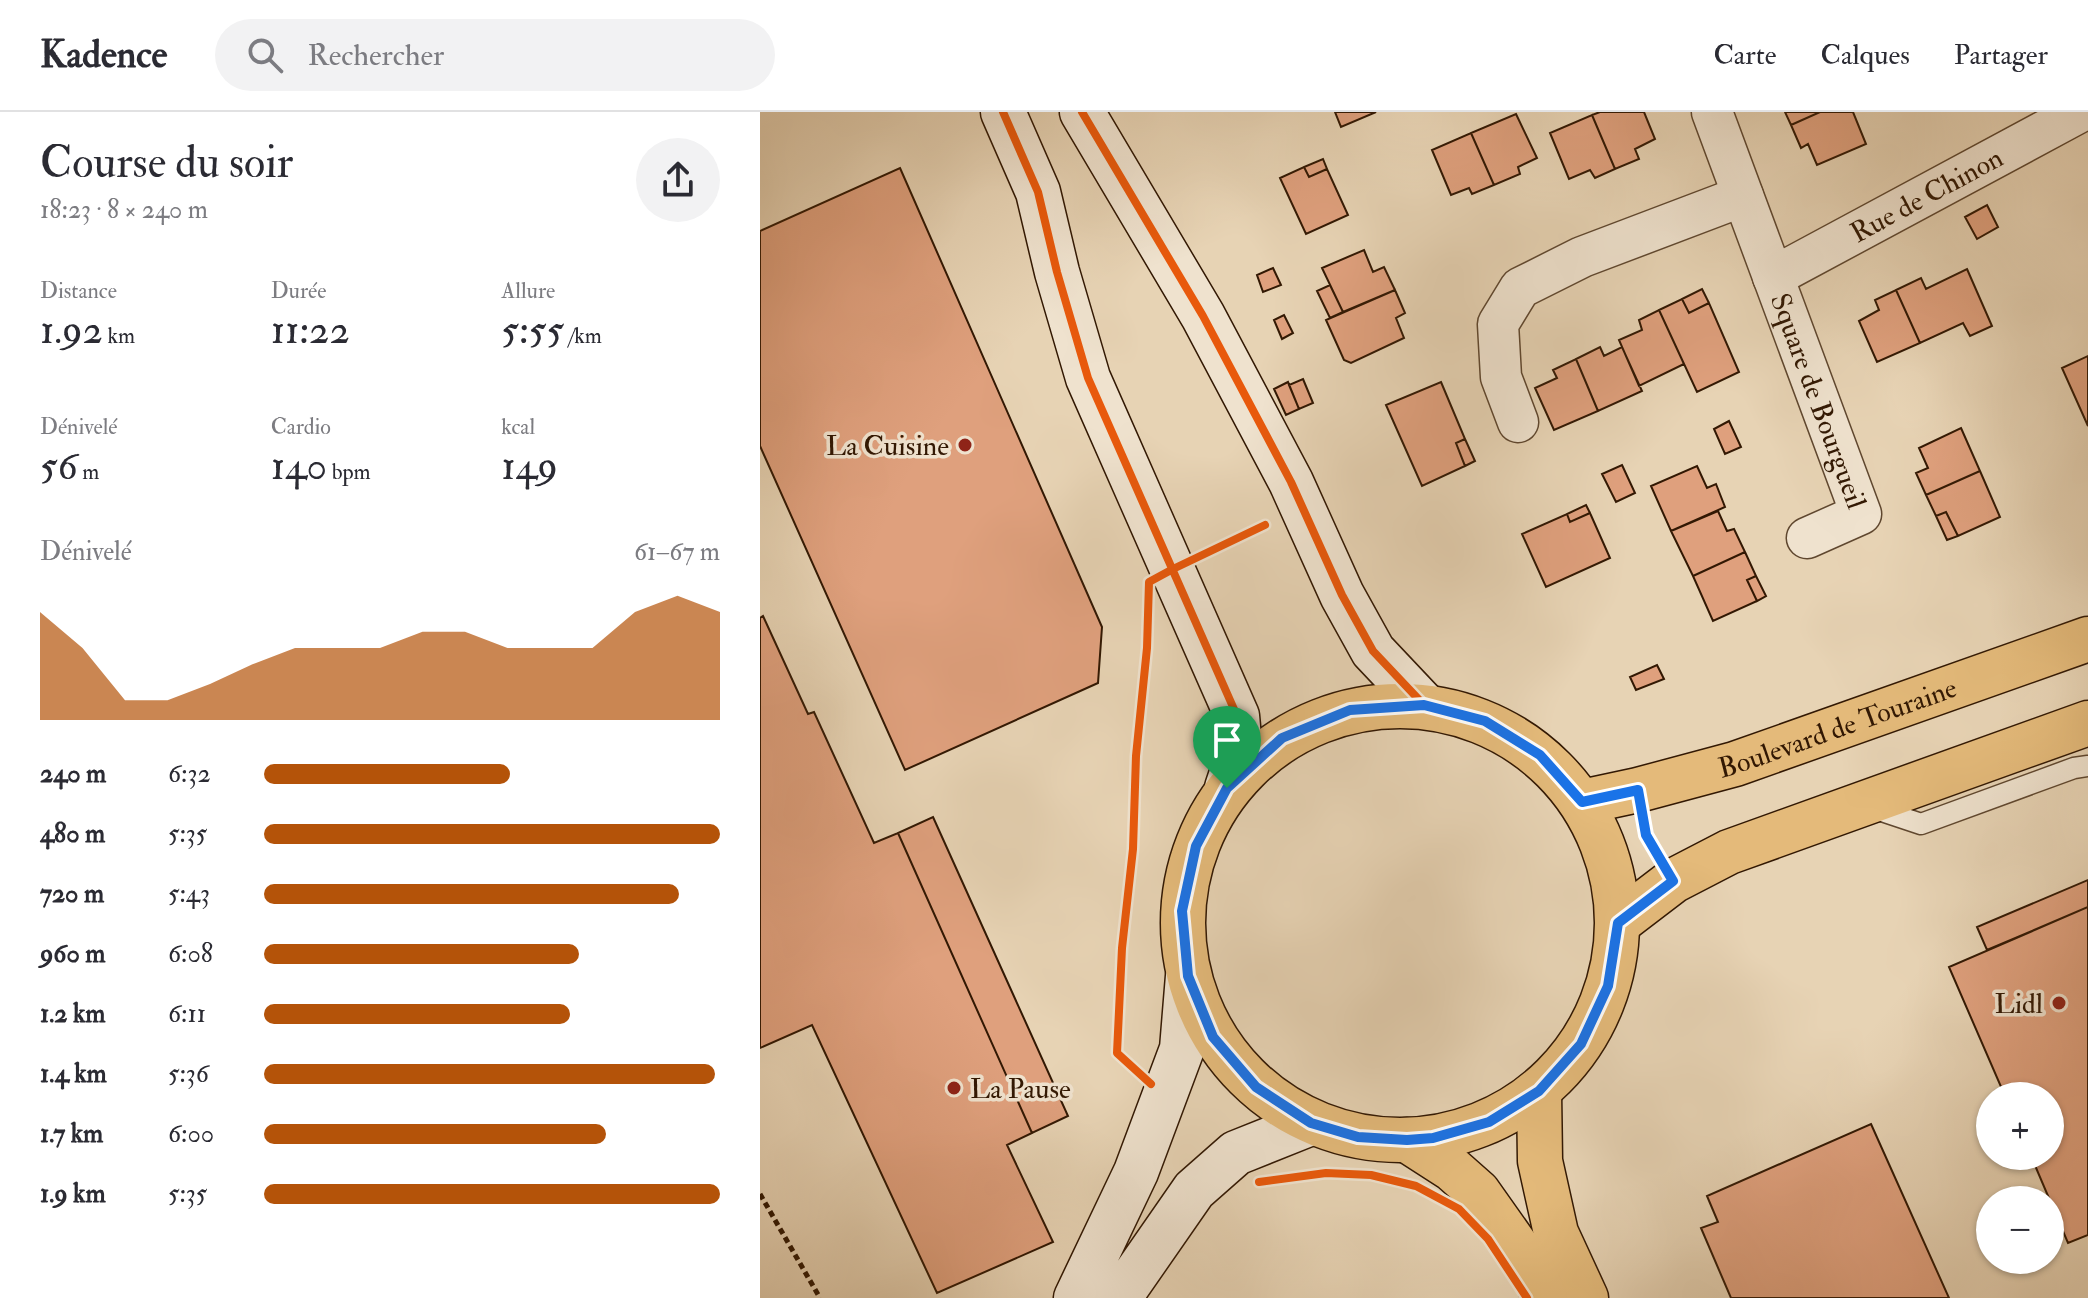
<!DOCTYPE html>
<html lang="fr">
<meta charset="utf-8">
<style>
:root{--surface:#fff;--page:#f2f2f3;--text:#2b2b33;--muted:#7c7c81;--line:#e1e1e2;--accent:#b45309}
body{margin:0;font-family:"IM FELL Double Pica",serif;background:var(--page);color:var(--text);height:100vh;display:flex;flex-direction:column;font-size:30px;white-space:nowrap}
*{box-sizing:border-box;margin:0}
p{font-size:26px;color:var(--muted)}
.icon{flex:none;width:44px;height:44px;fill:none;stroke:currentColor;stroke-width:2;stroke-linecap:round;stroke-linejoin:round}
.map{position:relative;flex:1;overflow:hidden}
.drawer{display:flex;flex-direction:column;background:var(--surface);width:760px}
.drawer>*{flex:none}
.controls{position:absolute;left:1216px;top:970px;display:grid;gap:16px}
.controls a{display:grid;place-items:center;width:88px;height:88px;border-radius:50%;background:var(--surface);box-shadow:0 2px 6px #0004;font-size:40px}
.pin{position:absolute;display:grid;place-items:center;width:68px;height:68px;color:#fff;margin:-82px -34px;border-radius:50% 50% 50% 0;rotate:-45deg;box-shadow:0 0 8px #0007}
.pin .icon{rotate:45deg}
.round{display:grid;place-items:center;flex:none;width:84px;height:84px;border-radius:42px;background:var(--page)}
.overview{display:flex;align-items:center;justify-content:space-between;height:136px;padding:0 40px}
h1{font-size:44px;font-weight:600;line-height:60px}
.metrics{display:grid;grid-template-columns:repeat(3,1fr);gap:12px;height:136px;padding:8px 40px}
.metrics div{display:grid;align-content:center}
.metrics b{font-size:40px;font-weight:600}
.metrics small{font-size:22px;font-weight:400}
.metrics p{font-size:22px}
.chart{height:224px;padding:16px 40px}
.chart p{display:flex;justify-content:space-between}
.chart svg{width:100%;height:144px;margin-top:8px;fill:var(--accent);opacity:.7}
ul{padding:0 40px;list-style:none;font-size:26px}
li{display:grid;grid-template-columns:128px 96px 1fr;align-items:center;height:60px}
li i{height:20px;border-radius:10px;background:var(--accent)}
header{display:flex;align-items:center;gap:48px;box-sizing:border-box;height:112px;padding:0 40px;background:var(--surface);border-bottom:2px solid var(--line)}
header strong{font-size:38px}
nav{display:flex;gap:44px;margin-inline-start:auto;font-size:28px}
.search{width:560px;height:72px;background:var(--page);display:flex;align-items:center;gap:20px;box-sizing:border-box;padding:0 28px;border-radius:44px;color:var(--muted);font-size:30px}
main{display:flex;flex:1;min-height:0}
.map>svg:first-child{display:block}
.building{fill:#dfa07d;stroke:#321803;stroke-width:2}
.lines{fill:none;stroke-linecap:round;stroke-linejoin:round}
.lane-casing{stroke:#5f472f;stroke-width:23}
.street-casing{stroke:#5f472f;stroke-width:43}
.secondary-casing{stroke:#321803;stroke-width:47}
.primary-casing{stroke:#321803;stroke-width:47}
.path{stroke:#321803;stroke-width:5;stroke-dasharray:6 4;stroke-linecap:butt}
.lane{stroke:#efe2ce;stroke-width:20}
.street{stroke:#efe2ce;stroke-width:40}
.secondary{stroke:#efe2ce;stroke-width:44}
.primary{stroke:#e4ba7a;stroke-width:44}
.cycleway-casing{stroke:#efe2ce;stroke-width:13}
.cycleway{stroke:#e8590c;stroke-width:8}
.route-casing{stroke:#fff;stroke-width:16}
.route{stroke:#1a73e8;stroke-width:10}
.poi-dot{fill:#8f2418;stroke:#efe2ce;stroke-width:3}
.labels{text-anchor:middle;stroke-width:7;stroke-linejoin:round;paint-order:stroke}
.street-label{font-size:28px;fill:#321803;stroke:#efe2ce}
.poi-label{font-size:28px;fill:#321803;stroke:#efe2ce;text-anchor:end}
</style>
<header>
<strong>Kadence</strong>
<div class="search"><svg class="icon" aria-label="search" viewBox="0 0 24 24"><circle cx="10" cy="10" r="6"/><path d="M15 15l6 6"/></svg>Rechercher</div>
<nav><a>Carte</a><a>Calques</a><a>Partager</a></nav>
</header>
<main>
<section class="drawer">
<div class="overview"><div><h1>Course du soir</h1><p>18:23 · 8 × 240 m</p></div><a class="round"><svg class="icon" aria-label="share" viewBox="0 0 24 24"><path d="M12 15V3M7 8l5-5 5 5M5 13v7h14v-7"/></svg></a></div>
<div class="metrics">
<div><p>Distance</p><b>1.92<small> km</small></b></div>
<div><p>Durée</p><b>11:22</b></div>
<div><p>Allure</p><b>5:55<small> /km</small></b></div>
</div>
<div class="metrics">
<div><p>Dénivelé</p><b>56<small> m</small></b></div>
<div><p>Cardio</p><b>140<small> bpm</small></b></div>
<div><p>kcal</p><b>149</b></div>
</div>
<div class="chart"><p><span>Dénivelé</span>61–67 m</p>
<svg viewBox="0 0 160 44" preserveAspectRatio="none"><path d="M0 44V11L10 22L20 38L30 38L40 33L50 27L60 22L70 22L80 22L90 17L100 17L110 22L120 22L130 22L140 11L150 6L160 11V44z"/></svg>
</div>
<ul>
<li><b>240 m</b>6:32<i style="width:54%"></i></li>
<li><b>480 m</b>5:35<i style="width:100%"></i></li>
<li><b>720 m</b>5:43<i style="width:91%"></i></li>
<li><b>960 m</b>6:08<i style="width:69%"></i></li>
<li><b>1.2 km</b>6:11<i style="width:67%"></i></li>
<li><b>1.4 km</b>5:36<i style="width:99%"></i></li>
<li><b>1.7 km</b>6:00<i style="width:75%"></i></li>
<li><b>1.9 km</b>5:35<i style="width:100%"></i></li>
</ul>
</section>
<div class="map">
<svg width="1328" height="1186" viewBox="0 0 1328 1186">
<rect width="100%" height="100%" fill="#e7d3b4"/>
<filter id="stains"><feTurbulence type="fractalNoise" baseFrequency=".0025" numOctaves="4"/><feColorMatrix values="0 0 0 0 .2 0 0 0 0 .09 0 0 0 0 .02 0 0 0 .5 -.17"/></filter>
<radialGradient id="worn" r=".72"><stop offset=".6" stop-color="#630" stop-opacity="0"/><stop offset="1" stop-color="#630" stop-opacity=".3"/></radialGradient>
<path class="building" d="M575 0H616L581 15Z
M840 0H884L895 27 875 37 879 47 855 57 832 3Z
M1025 0H1060L1031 13Z
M1060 0H1093L1106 32 1057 53 1048 32 1041 36 1031 13Z
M756 2 777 46 758 55 760 62 734 73 711 21Z
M832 3 855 57 835 66 830 58 809 67 790 21Z
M711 21 734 73 712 82 709 76 691 83 672 38Z
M563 47 567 57 549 65 544 55Z
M544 55 549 65 567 57 588 103 546 122 520 66Z
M140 56 342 515 338 571 145 658 0 334V119Z
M1227 93 1238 115 1217 127 1205 105Z
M604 138 613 160 624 155 635 178 583 200 562 156Z
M513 156 521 173 503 180 497 163Z
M1207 157 1232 214 1210 224 1203 211 1160 231 1136 178 1161 166 1166 177Z
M570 173 583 200 570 206 557 179Z
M942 177 949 191 929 201 922 187Z
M635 178 645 201 636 206 644 226 591 251 584 248 566 208Z
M1136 178 1160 231 1117 250 1099 209 1119 198 1115 188Z
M922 187 929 201 949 191 979 260 937 280 899 198Z
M899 198 924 252 879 274 859 228 882 218 879 208Z
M524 203 533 221 522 227 514 208Z
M840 235 844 244 862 235 882 279 838 299 816 247Z
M1328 244V314L1302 256Z
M816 247 838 299 794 318 775 276 797 266 793 258Z
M543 267 553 291 539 297 529 273Z
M528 270 539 297 526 303 514 277Z
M681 270 705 327 696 331 705 354 662 374 626 293Z
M969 309 981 335 965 342 954 317Z
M1201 316 1220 359 1166 383 1156 361 1168 356 1159 336Z
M705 327 715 349 705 354 696 331Z
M862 353 875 381 856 390 842 362Z
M937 354 947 376 956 372 965 395 911 419 891 374Z
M1220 359 1240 405 1198 424 1186 400 1176 404 1166 383Z
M826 393 830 401 810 410 807 402Z
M958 399 967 419 974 417 985 440 933 464 911 419Z
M1186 400 1198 424 1187 428 1176 404Z
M830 401 850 446 786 475 762 422 807 402 810 410Z
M985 440 996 464 987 468 997 489 953 509 933 464Z
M996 464 1006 484 997 489 987 468Z
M3 504 48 602 54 600 114 731 138 721 272 1021 247 1033 293 1130 177 1181 52 913 0 936V506Z
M897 553 904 567 876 578 870 565Z
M173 705 308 1004 272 1021 138 721Z
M1328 768V795L1227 838 1217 815Z
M1328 795V1123L1308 1131 1271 1044H1290V984H1245L1189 855Z
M1111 1012 1189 1186H971L941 1116 958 1110 947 1084Z"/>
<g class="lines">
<g class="lane-casing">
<path id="lane" d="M1110 695 1161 712 1314 656 1328 654"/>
</g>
<g class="street-casing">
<g id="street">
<path id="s1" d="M952 0 1101 402 1047 426"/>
<path id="s2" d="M1013 165 1320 0"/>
<path d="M758 310 741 265 738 212 760 176 822 145 983 84"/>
</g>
</g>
<g class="secondary-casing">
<path id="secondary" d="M243 0 278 80 297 160 328 266 477 604 480 637 467 676
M322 0 443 204 531 370 582 483 613 539 664 593
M316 1186 376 1060 422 937 428 864
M359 1186 434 1078 476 1041 551 1011"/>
</g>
<g class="primary-casing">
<g id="primary">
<circle cx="640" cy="811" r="217"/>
<path id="s3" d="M822 690 878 678 975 652 1328 527"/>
<path d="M858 811 913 769 969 740 1328 611"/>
<path d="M779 979 780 1049 796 1121 826 1186"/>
<path d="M647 1028 692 1057 718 1080 771 1155 785 1186"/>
</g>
</g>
<path class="path" d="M0 1082 60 1186"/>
<use href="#lane" class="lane"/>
<use href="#street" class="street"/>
<use href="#secondary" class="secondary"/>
<use href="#primary" class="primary"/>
<g class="cycleway-casing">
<path id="cycleway" d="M243 0 278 80 297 160 328 266 477 604 480 637 467 676
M322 0 443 204 531 370 582 483 613 539 664 593
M391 972 357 941 362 836 373 737 376 644 387 536 389 470 413 457 505 413
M499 1070 566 1061 611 1063 656 1074 699 1097 728 1127 767 1186"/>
</g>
<use href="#cycleway" class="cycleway"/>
</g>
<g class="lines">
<g class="route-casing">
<path id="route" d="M664 593 725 609 780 643 822 690 878 678 886 723 913 769 858 811 848 874 821 932 779 979 729 1010 673 1026 647 1028 598 1025 551 1011 496 975 453 925 428 864 422 799 436 734 467 676 522 626 590 598Z"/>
</g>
<use href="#route" class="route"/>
</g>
<g class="poi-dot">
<circle cx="205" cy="333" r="8"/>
<circle cx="1299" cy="891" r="8"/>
<circle cx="194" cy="976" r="8"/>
</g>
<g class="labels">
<g class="street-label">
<text dy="10" stroke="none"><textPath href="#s2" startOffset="174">Rue de Chinon</textPath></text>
<text dy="10" stroke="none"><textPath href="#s1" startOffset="308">Square de Bourgueil</textPath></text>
<text dy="10" stroke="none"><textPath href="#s3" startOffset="266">Boulevard de Touraine</textPath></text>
</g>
<g class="poi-label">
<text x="189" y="343">La Cuisine</text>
<text x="1283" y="901">Lidl</text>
<text x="210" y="986" text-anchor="start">La Pause</text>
</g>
</g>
<rect width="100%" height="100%" filter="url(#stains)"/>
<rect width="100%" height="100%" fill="url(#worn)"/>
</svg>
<div class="controls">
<a>+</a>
<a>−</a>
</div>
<div class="pin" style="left:467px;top:676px;background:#1e9e55"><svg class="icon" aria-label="arrive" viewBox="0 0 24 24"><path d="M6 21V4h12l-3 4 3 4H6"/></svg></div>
</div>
</main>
